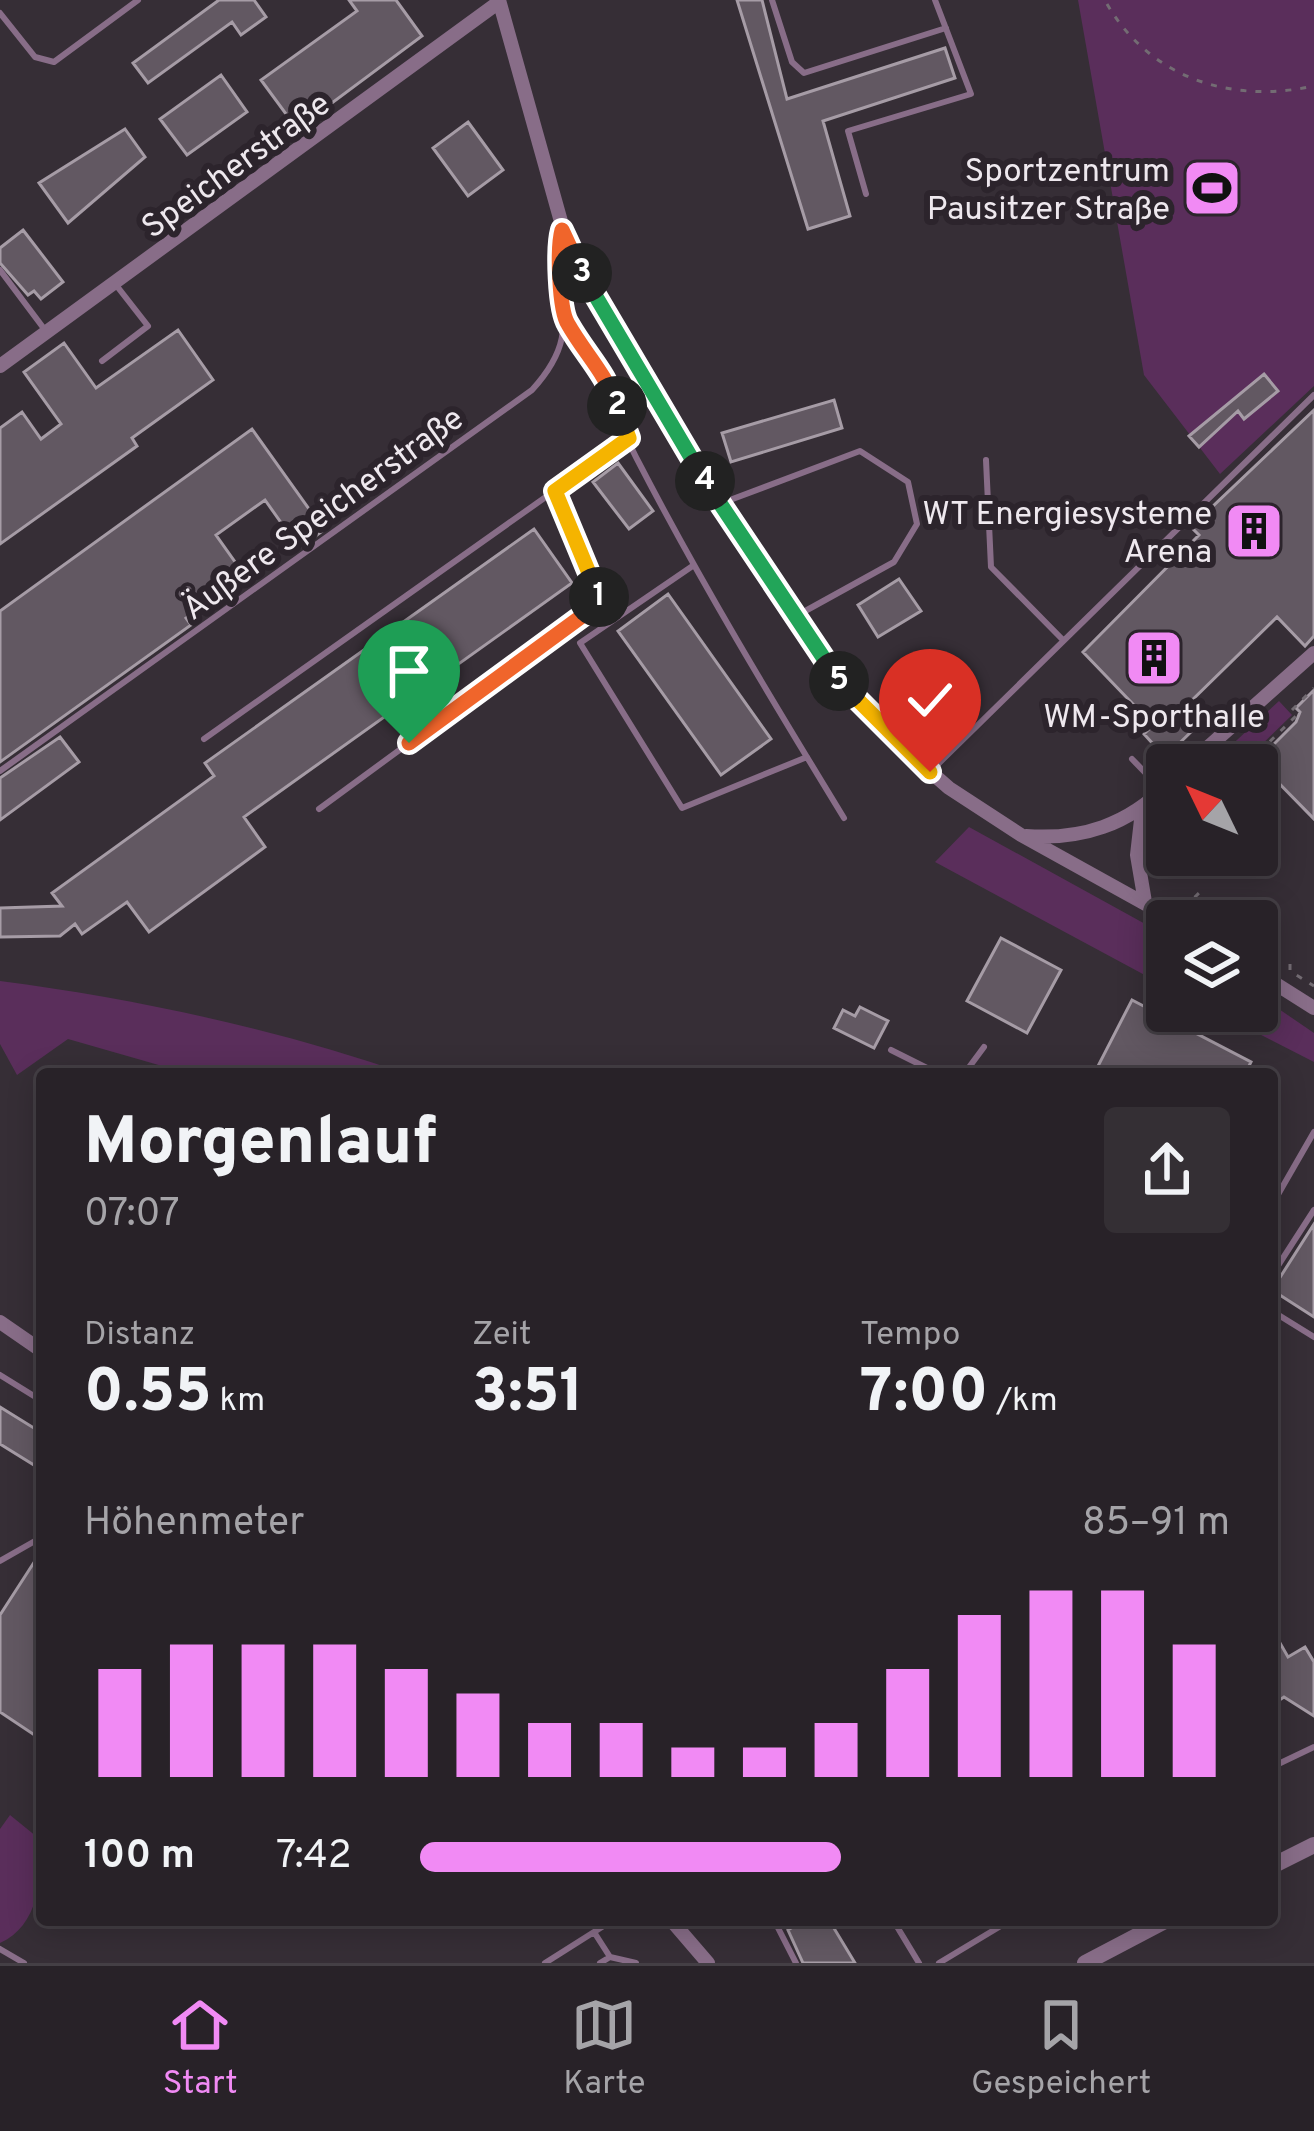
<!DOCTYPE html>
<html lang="de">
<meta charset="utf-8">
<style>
:root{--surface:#282228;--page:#342f34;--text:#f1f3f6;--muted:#a5a4a8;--line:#443f45;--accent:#f18af4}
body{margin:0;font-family:Overpass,sans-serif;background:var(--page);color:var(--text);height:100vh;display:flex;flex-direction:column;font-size:45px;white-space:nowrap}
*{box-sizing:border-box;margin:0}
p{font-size:39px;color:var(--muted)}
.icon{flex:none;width:66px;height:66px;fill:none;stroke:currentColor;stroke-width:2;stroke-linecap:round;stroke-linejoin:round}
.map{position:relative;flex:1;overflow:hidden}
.details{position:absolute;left:36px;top:1068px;width:1242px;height:858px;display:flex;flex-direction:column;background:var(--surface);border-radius:12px;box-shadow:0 6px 30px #0003,0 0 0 3px var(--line)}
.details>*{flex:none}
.needle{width:78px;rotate:313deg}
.tools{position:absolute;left:1146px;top:744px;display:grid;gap:24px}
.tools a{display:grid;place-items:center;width:132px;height:132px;border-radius:12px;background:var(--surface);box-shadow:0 6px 30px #0003,0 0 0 3px var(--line);font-size:60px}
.pin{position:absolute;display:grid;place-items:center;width:102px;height:102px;color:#fff;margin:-123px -51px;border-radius:50% 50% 50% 0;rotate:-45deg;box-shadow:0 0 12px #0007}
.pin .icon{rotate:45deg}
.km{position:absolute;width:60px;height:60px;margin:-30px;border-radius:50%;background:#222;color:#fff;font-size:33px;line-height:60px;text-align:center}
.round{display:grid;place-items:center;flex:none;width:126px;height:126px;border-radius:12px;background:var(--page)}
.head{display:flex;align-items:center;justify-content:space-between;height:204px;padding:0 48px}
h1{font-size:66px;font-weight:800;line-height:90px}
.stats{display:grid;grid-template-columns:repeat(3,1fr);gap:18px;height:204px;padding:12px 48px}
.stats div{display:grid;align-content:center}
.stats b{font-size:60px;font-weight:800}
.stats small{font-size:33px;font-weight:400}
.stats p{font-size:33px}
.chart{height:336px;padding:24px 48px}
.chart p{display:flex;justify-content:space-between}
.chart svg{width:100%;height:216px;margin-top:12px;stroke:var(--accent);stroke-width:6}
ul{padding:0 48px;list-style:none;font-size:39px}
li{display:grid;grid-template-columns:192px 144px 1fr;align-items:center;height:90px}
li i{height:30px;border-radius:15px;background:var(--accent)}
.menu{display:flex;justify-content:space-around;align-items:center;height:168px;border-top:3px solid var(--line);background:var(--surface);font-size:33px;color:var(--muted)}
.menu a{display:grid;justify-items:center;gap:6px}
.menu .on{color:var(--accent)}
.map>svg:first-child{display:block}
.green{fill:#5a2e5b}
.building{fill:#625862;stroke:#a69ca6;stroke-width:3}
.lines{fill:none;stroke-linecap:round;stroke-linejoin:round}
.path{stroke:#736c73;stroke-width:3;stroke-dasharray:6 9;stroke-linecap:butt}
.service{stroke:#886d88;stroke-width:6}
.minor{stroke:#886d88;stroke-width:14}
.tertiary{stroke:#886d88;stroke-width:16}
.split-1-casing{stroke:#fff;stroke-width:24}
.split-2-casing{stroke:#fff;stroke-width:24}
.split-3-casing{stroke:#fff;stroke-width:24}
.split-4-casing{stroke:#fff;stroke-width:24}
.split-5-casing{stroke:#fff;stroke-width:24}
.split-6-casing{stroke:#fff;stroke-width:24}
.split-1{stroke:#f0652b;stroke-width:15}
.split-2{stroke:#f5b400;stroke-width:15}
.split-3{stroke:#f0652b;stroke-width:15}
.split-4{stroke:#22a559;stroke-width:15}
.split-5{stroke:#22a559;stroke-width:15}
.split-6{stroke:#f5b400;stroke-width:15}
.labels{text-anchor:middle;stroke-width:12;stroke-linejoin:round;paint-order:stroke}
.street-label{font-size:33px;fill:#eee8ee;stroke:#2c242c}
.poi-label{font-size:33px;fill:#eee8ee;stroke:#2c242c;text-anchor:end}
</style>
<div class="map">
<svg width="1314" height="1963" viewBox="0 0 1314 1963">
<rect width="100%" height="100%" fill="#362e36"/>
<path class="green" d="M1078 0H1314V386L1220 474 1144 375Z
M1279 701 1292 715 1252 754 1249 765H1210Z
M969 827 1167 936V987L935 862Z
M0 981C139 999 275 1029 407 1074H190L68 1039 17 1075 0 1044Z
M1257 994 1314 1033V1062L1214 1011H1257Z
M10 1815 42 1841C42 1877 39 1926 0 1943V1829Z"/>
<path class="building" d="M219 0H254L266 17 241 35 232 22 148 83 133 63Z
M349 0H396L422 36 297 129 261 80 357 11Z
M737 0H762L787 99 945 48 955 78 823 121 850 216 808 229Z
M221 75 247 112 187 155 160 119Z
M468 122 503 170 468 196 433 148Z
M125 129 145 157 68 223 39 183Z
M23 230 63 282 41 299 34 291 28 295 0 263V248Z
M178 330 213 380 132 438 137 446 0 544V428L22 412 41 439 61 424 24 372 64 343 96 388Z
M1264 374 1278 391 1244 419 1238 411 1199 447 1189 436Z
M834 400 842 428 731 462 722 433Z
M1314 410V636L1305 646 1277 617 1182 710 1191 719 1192 731 1165 757 1144 734 1153 725 1083 652 1199 535 1191 527Z
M252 429 324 530 299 548 265 500 216 535 245 576 186 618 191 625 0 762V611Z
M618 463 653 511 629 529 593 482Z
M534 529 572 583 244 817 265 847 149 932 127 902 82 934 75 924 60 936 0 937V908L62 906 52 893 214 776 205 763Z
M899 579 921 611 878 637 858 605Z
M668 594 771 739 721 775 618 631Z
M1314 690V819L1257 761 1296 722 1300 712 1296 708Z
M60 737 79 762 0 820V778Z
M1001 938 1061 970 1027 1033 967 1001Z
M1132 1000 1251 1062 1245 1074H1113L1098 1066Z
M860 1007 888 1021 874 1048 834 1028 843 1010 855 1016Z
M1314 1224V1317L1272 1290Z
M0 1407 42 1433V1470L0 1444Z
M42 1550V1740L0 1712V1615Z
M1272 1629 1288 1657 1305 1647 1314 1662V1716L1284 1697 1272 1705Z
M804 1920H829L855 1963H803L788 1930Z"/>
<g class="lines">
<path class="path" d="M1107 4C1151 79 1232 104 1314 86
M1292 710 1314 688
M1253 765 1255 756 1297 715
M1184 908 1200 892
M1290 964V971L1314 986"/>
<path class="service" d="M772 0 792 62 804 73 946 28
M0 13 35 57 54 62 138 0
M866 194 848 131 971 94 935 0
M0 270 45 330
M567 324C609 369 611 410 638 461 701 583 772 700 844 818
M102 361 148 326 116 285
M986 460 991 567 1062 639
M722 503 860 451 908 482 917 524 894 562 798 615
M694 565 580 643 682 808 807 757
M204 739 629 438
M1132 759 1159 787
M0 771 532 390C592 324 544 298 561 234
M931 771 1314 395
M319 809 589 611 600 594 555 491
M891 1050 939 1074
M964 1074 984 1047
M1272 1111 1277 1101
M1272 1205 1314 1132
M1272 1275 1314 1210
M1272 1311 1314 1337
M0 1375 42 1401
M0 1561 42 1537
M1272 1767 1314 1747
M774 1920 796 1963
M893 1920 919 1963
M594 1932 610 1957
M0 1949 24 1963
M545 1963 613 1920
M600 1963 610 1957 636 1963
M939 1963 1004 1924 1002 1920"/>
<path class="minor" d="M499 0 567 243 719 504 824 662 901 746 949 788 1021 835 1176 921
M0 366 499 2
M1188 765 1314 653
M1142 811 1137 855 1145 902
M1026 836C1082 840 1128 825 1167 785
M1257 972 1314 1008
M0 1322 42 1351
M671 1920 708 1963"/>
<path class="tertiary" d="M1272 1866 1314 1845
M1085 1963 1167 1920"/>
</g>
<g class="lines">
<g class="split-1-casing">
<path id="split-1" d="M409 743 589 611 599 597"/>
</g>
<g class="split-2-casing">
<path id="split-2" d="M599 597 555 491 629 438 617 406"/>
</g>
<g class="split-3-casing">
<path id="split-3" d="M582 273 562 230C557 248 559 310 568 324 585 354 605 372 617 406"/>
</g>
<g class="split-4-casing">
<path id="split-4" d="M582 273 705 481"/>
</g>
<g class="split-5-casing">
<path id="split-5" d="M705 481 839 681"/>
</g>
<g class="split-6-casing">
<path id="split-6" d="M839 681 930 772"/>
</g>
<use href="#split-1" class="split-1"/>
<use href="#split-2" class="split-2"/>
<use href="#split-3" class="split-3"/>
<use href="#split-4" class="split-4"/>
<use href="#split-5" class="split-5"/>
<use href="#split-6" class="split-6"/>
</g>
<defs>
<g id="stadium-square" transform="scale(3)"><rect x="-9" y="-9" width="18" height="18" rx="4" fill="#f18af4" stroke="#2c242c"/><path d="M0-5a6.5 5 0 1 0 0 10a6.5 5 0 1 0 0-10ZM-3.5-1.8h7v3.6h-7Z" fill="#111"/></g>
<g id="building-square" transform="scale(3)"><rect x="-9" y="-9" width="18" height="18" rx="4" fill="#f18af4" stroke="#2c242c"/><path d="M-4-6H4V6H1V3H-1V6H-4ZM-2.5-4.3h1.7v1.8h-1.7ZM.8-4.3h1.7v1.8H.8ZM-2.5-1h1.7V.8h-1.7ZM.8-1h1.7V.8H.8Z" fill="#111"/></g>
</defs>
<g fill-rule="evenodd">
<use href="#stadium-square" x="1212" y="188"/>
<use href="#building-square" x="1254" y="531"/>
<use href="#building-square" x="1154" y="658"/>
</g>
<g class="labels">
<g class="street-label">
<text transform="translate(235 164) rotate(-36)" y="12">Speicherstraße</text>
<text transform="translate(322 512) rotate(-36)" y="12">Äußere Speicherstraße</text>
</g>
<g class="poi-label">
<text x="1170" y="181">Sportzentrum<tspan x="1170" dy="38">Pausitzer Straße</tspan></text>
<text x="1212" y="524">WT Energiesysteme<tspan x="1212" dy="38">Arena</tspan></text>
<text x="1154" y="727" text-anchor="middle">WM-Sporthalle</text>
</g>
</g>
</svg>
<div class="tools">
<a><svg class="needle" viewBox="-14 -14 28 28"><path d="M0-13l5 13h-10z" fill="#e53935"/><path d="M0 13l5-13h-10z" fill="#a5a4a8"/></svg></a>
<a><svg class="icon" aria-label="layers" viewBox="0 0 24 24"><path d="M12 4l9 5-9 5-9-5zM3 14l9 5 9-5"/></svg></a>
</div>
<div class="pin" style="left:409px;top:743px;background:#1e9e55"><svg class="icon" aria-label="arrive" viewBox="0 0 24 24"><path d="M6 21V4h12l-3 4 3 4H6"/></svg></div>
<div class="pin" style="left:930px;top:772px;background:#d93025"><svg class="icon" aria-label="check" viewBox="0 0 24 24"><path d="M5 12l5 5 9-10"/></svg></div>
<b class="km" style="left:599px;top:597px">1</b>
<b class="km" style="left:617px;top:406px">2</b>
<b class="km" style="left:582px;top:273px">3</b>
<b class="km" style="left:705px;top:481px">4</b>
<b class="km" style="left:839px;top:681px">5</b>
<section class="details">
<div class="head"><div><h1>Morgenlauf</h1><p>07:07</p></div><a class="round"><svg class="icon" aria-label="share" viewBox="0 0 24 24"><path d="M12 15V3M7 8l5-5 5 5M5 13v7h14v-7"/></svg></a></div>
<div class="stats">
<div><p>Distanz</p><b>0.55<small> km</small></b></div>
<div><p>Zeit</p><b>3:51</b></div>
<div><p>Tempo</p><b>7:00<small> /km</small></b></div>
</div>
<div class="chart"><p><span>Höhenmeter</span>85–91 m</p>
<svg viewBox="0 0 160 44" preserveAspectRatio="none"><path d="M5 44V22M15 44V17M25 44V17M35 44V17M45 44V22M55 44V27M65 44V33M75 44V33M85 44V38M95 44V38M105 44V33M115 44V22M125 44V11M135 44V6M145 44V6M155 44V17"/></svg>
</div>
<ul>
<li><b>100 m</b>7:42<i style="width:52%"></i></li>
</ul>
</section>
</div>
<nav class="menu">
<a class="on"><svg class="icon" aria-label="home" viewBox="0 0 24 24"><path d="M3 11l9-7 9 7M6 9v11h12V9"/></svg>Start</a>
<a><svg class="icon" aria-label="map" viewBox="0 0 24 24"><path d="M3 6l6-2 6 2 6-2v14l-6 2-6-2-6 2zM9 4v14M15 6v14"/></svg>Karte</a>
<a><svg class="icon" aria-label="saved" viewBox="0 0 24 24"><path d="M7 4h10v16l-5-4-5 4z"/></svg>Gespeichert</a>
</nav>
